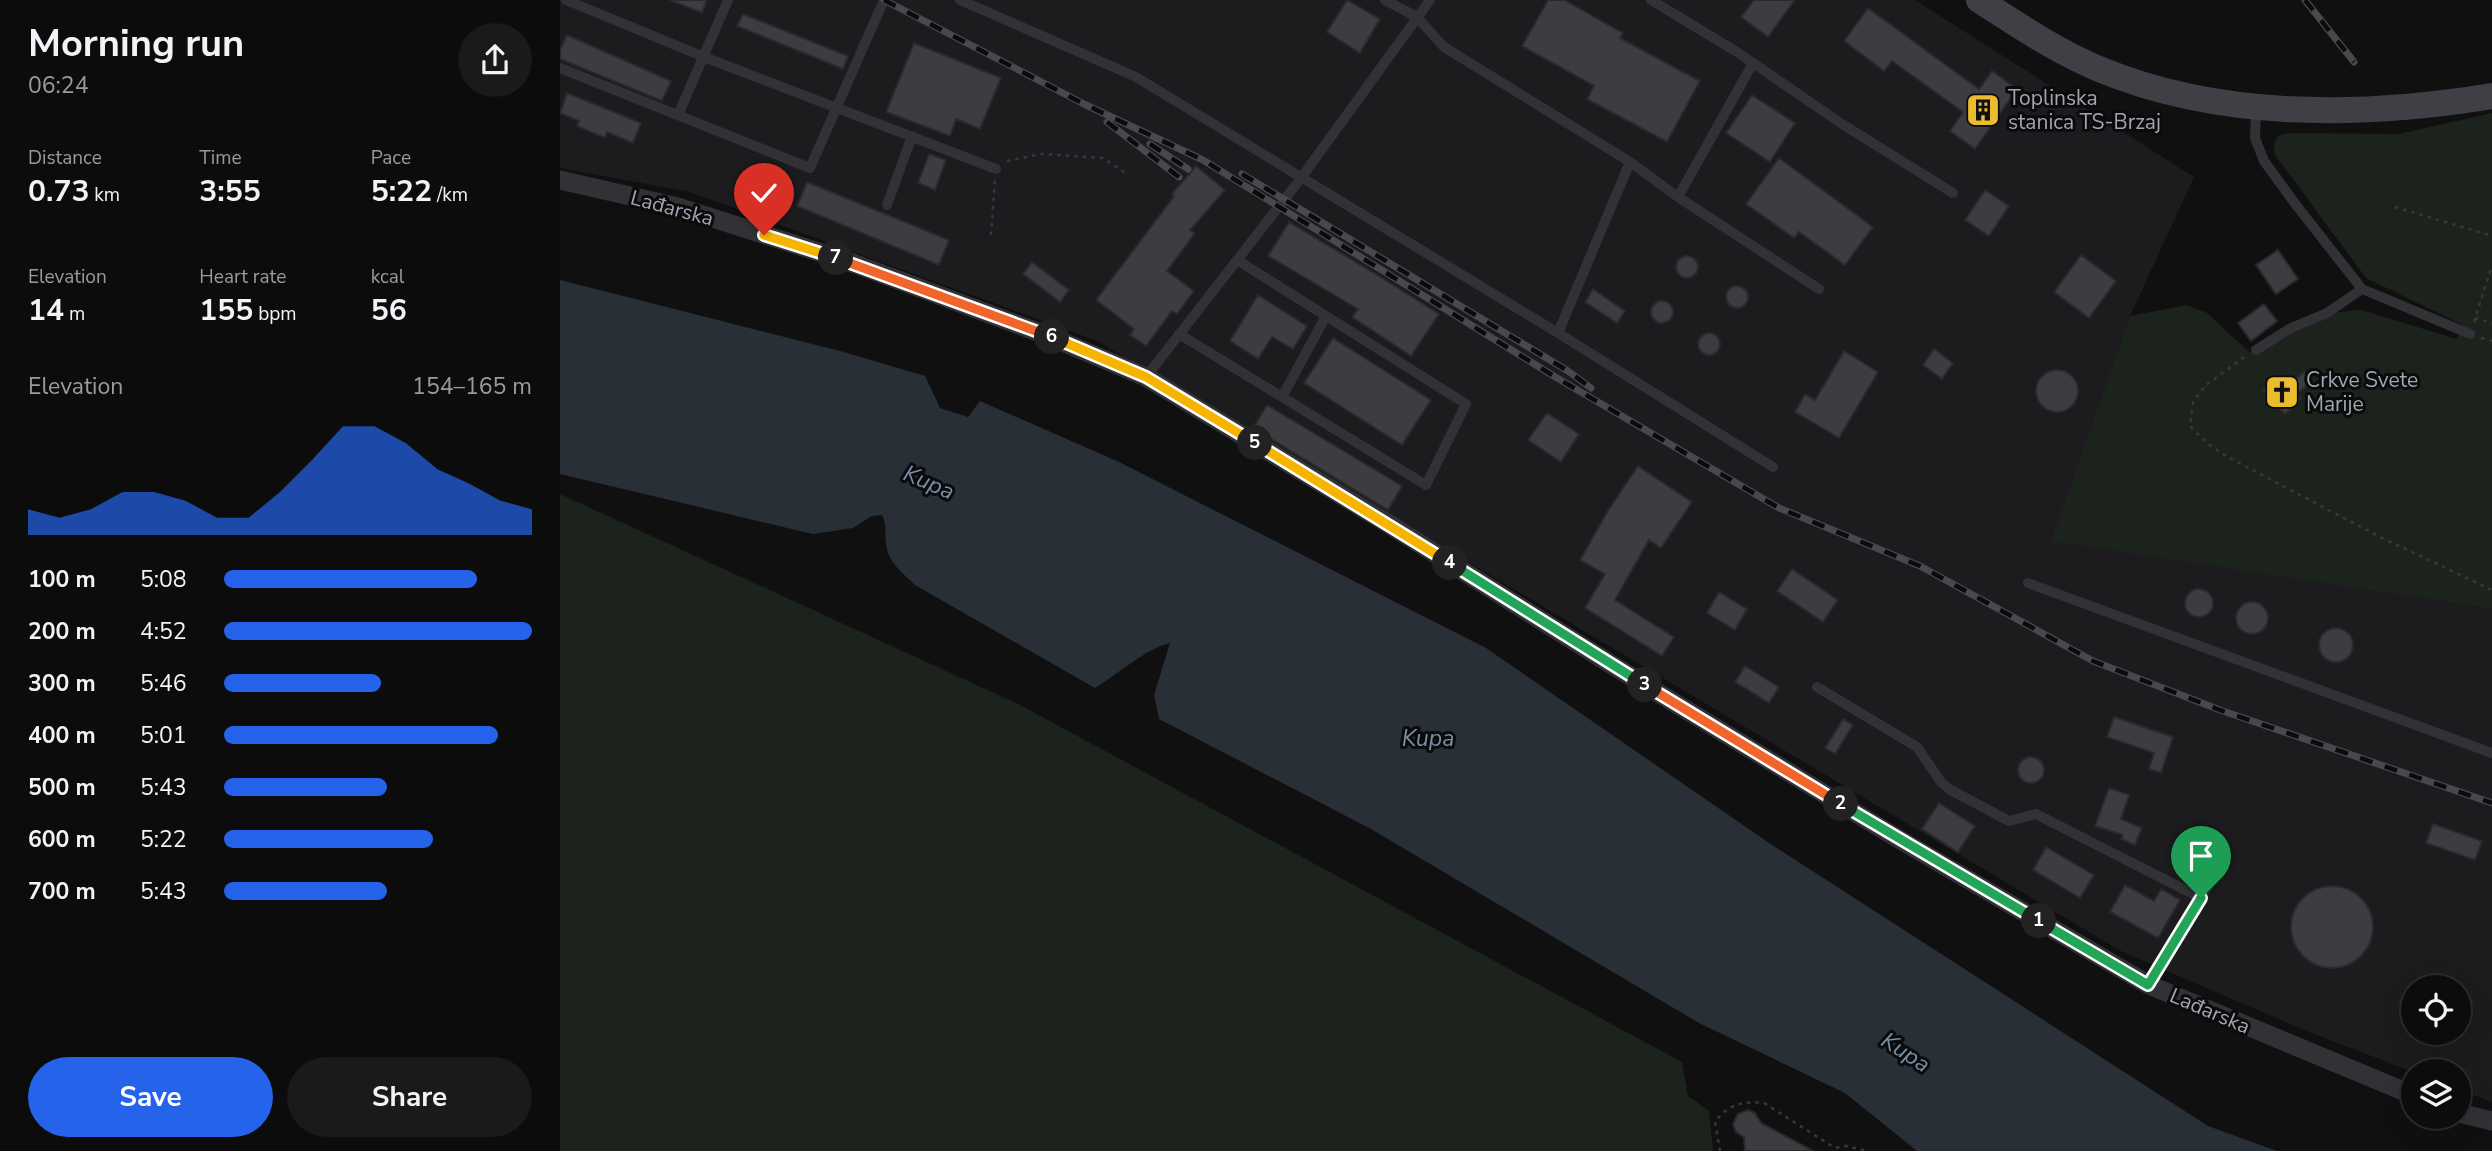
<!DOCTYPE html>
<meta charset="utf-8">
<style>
:root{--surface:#0c0c0d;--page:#1a1a1b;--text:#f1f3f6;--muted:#9a9b9d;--line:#2c2c2e;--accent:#2563eb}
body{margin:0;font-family:"Nunito Sans",sans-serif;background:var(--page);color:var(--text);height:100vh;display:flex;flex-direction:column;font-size:26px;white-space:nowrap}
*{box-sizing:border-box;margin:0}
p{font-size:23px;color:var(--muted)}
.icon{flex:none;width:38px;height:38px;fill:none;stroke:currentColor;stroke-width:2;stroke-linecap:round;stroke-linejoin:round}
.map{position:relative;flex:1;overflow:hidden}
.panel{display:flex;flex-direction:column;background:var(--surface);width:560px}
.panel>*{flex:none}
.fabs{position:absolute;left:1841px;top:975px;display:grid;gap:14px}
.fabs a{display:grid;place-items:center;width:70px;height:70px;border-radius:50%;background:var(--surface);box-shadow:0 7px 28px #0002,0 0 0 2px var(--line);font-size:35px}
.pin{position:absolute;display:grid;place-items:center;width:60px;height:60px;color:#fff;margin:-72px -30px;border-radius:50% 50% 50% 0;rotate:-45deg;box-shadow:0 0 7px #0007}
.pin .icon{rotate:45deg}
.km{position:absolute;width:35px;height:35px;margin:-18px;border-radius:50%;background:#222;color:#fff;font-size:19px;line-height:35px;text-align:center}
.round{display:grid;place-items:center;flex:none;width:74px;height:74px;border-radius:37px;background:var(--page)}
.overview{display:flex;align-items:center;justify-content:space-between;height:119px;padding:0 28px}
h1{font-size:38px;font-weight:700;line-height:52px}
.stats{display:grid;grid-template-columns:repeat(3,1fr);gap:10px;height:119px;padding:7px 28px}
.stats div{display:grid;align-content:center}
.stats b{font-size:30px;font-weight:700}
.stats small{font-size:19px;font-weight:400}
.stats p{font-size:19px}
.chart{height:196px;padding:14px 28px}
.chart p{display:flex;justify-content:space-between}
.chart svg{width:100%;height:126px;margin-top:7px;fill:var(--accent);opacity:.7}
.button{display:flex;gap:14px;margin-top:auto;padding:14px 28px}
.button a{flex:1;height:80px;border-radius:42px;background:var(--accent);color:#fff;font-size:28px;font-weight:700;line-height:80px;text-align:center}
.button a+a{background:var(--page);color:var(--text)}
ul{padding:0 28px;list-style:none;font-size:23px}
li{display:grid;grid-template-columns:112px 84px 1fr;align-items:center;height:52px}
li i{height:18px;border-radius:9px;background:var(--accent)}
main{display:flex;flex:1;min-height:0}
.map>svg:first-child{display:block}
.built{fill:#1c1c1e;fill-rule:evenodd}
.green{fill:#1c231d;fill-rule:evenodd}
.water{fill:#292f36}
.building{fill:#3c3d41;stroke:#2a2a2d;stroke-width:2}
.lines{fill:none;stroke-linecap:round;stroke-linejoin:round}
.path{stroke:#37383d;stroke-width:2.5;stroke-dasharray:3.5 5;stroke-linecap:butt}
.service{stroke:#313136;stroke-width:10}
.minor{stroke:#313136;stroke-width:19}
.secondary{stroke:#3f4046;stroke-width:26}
.rail-casing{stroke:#48494f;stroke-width:7}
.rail{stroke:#0b0b0c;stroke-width:4.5;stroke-dasharray:13;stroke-linecap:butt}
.split-1-casing{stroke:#fff;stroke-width:14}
.split-2-casing{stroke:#fff;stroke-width:14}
.split-3-casing{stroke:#fff;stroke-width:14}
.split-4-casing{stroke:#fff;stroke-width:14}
.split-5-casing{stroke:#fff;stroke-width:14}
.split-6-casing{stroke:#fff;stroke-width:14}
.split-7-casing{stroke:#fff;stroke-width:14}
.split-8-casing{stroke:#fff;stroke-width:14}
.split-1{stroke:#22a559;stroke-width:9}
.split-2{stroke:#22a559;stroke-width:9}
.split-3{stroke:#f0652b;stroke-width:9}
.split-4{stroke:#22a559;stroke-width:9}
.split-5{stroke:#f5b400;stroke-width:9}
.split-6{stroke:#f5b400;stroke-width:9}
.split-7{stroke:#f0652b;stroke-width:9}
.split-8{stroke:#f5b400;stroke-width:9}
.labels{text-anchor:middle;stroke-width:6;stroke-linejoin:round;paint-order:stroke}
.poi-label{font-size:21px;fill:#a1a5b1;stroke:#0b0b0c;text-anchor:start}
.street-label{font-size:21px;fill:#a1a5b1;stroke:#0b0b0c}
.water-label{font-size:23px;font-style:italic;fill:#788fac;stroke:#0b0b0c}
</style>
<main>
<section class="panel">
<div class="overview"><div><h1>Morning run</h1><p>06:24</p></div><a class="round"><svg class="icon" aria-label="share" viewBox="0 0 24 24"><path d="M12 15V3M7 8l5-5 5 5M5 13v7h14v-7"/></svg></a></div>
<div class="stats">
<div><p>Distance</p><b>0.73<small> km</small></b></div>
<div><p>Time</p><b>3:55</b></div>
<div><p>Pace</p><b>5:22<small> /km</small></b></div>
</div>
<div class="stats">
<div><p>Elevation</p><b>14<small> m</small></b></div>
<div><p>Heart rate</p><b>155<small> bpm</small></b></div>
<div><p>kcal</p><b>56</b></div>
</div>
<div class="chart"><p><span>Elevation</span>154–165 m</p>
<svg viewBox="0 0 160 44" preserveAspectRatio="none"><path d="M0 44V35L10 38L20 35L30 29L40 29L50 32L60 38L70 38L80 29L90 18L100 6L110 6L120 12L130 21L140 26L150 32L160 35V44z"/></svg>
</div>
<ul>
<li><b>100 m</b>5:08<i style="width:82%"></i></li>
<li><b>200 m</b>4:52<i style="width:100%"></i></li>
<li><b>300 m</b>5:46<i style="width:51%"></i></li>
<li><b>400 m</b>5:01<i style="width:89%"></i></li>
<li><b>500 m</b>5:43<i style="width:53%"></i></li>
<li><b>600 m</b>5:22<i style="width:68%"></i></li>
<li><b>700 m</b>5:43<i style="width:53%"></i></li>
</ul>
<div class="button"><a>Save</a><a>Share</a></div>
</section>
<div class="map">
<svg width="1932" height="1151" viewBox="0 0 1932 1151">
<rect width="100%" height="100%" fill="#101011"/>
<path class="built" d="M0 0H1355L1634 177 1570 316 1492 540 1932 609V1102L1899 1089V1071L1853 1072 1744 1030 1561 951 537 341 130 192 0 168ZM1853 987H1899V1032H1853Z"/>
<path class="green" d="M1932 113V609L1491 541 1570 316 1627 305 1647 313 1690 353 1767 313 1801 310 1897 339 1901 324 1806 278 1715 155 1714 144 1719 135 1728 133 1839 134ZM1744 372 1752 380 1737 394 1741 399 1725 414 1703 390 1713 381 1717 385 1723 379 1729 385Z
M0 494 458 704 1122 1062 1128 1096 1149 1111 1153 1151H0Z"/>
<path class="water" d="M0 280 280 351 365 376 380 408 408 417 420 401 559 462 926 648 1212 845 1648 1126 1717 1151H1357L1285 1093 1139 1023 811 829 599 719 594 695 610 643C587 648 558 674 535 688L355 585C342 572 328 563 326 543 324 530 328 528 322 515L312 516 293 528 253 534 0 474Z"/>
<path class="building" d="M110 0H147L142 13Z
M787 0 820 19 800 53 767 32Z
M988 0H1004L1063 33 1060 38 1140 81 1107 142 1027 99 1034 86 962 46Z
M1194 0H1235L1208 37 1181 17Z
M1308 8 1419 89 1432 71 1457 89 1415 149 1390 131 1403 112 1332 61 1324 71 1284 41Z
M183 14 288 56 283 69 177 26Z
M7 35 111 81 102 101 0 59V50Z
M354 43 441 78 420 129 396 119 390 136 326 112Z
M7 93 81 123 73 143 47 132 45 138 17 126 19 121 0 113Z
M1192 95 1235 123 1210 162 1166 133Z
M369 154 386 160 375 190 358 183Z
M1219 158 1313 227 1285 265 1239 232 1234 238 1186 204Z
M636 166 665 190 630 230 635 233 607 271 634 291 617 314 612 311 586 346 570 335 574 329 536 300 614 196 612 194Z
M247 182 389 240 379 265 237 206Z
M1425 190 1449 206 1429 236 1405 220Z
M729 222 819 276 879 314 851 356 792 317 798 309 708 256Z
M1718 250 1738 279 1716 294 1696 265Z
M1521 255 1556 281 1529 318 1494 292Z
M1116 267a11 11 0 1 1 22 0a11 11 0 1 1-22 0Z
M472 262 509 290 500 302 463 274Z
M1166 297a11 11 0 1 1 22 0a11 11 0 1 1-22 0Z
M1033 289 1065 311 1057 323 1025 302Z
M698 295 747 326 733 349 712 337 698 359 670 341Z
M1091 312a11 11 0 1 1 22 0a11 11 0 1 1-22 0Z
M1704 304 1717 321 1691 341 1678 323Z
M1138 344a11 11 0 1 1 22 0a11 11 0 1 1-22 0Z
M773 338 871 400 842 445 744 383Z
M1374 349 1393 363 1382 379 1363 365Z
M1284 351 1318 372 1279 438 1235 412 1245 394 1255 400Z
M1476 391a21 21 0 1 1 42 0a21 21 0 1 1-42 0Z
M1744 372 1752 381 1737 394 1741 399 1725 414 1703 390 1714 381 1717 385 1724 379 1729 385Z
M707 405 842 486 828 510 693 428Z
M987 413 1019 434 1001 462 968 440Z
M1078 466 1132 502 1101 548 1089 540 1055 600 1114 637 1102 656 1025 608 1045 574 1020 560 1047 512Z
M1232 569 1278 600 1263 622 1217 591Z
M1625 603a14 14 0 1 1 28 0a14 14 0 1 1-28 0Z
M1159 592 1187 609 1175 630 1147 613Z
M1676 618a16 16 0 1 1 32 0a16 16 0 1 1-32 0Z
M1759 645a17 17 0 1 1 34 0a17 17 0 1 1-34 0Z
M1185 666 1219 687 1209 703 1175 682Z
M1554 717 1613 737 1601 773 1589 769 1594 753 1547 737Z
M1283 719 1293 725 1275 754 1265 748Z
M1458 770a13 13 0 1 1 26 0a13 13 0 1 1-26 0Z
M1549 788 1569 795 1561 819 1582 828 1575 845 1561 839 1563 835 1535 826Z
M1379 803 1415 826 1398 852 1362 829Z
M1873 824 1922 841 1915 860 1866 843Z
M1486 847 1534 875 1520 898 1473 870Z
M1565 885 1594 901 1601 889 1620 900 1598 938 1550 912Z
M1731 927a41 41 0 1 1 82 0a41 41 0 1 1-82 0Z
M1188 1110 1195 1113 1201 1123 1253 1151H1185L1184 1137 1176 1132 1173 1124 1178 1114Z"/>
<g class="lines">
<path class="path" d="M447 161 481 154 543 158 567 174
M1835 207 1932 236
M431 235 435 180
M1915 318 1932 323
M1914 322 1932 265
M1921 338 1932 341
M1684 357 1645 386 1633 402 1630 426 1648 444 1666 456 1822 538 1932 590
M1160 1151 1155 1122C1168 1104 1183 1101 1204 1103L1275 1148 1286 1146 1307 1151"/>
<path class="service" d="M6 0 144 57 436 169
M400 0 576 77 998 333 1213 467
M825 0 857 17 884 47 1070 162 1118 197 1193 63
M1091 0 1177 52 1282 124 1393 193
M0 68 250 168 324 0
M1696 108 1695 138 1704 161 1736 205 1802 289 1910 334
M118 115 168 0
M1118 197 1259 289
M327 205 352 136
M998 333 1070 162
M619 334 866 485 906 404 677 260
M1696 350 1731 328 1767 313 1802 289
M586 377 741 178 870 0
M722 397 766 316
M1468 583 1932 753
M1257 687 1357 747 1381 782 1389 789 1449 821 1476 814 1641 898
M1589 985 1653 878"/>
<path class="minor" d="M0 180 118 207 290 262 491 337 586 377 827 523 1049 663 1337 838 1589 985 1853 1095
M1899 1113 1932 1121"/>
<path class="secondary" d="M1419 0C1458 25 1496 51 1539 69 1662 120 1803 117 1932 96"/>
<g class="rail-casing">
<path id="rail" d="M324 0 524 104 643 160 997 378 1219 508 1360 566 1533 661 1660 710 1932 803
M1745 0 1794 62
M547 122 619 177
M590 144 628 169
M682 174 1008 371 1031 388"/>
</g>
<use href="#rail" class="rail"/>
</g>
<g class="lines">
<g class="split-1-casing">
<path id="split-1" d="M1479 921 1588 985 1641 898"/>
</g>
<g class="split-2-casing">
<path id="split-2" d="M1281 804 1479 921"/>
</g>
<g class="split-3-casing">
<path id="split-3" d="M1085 685 1281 804"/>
</g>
<g class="split-4-casing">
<path id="split-4" d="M890 563 1085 685"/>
</g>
<g class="split-5-casing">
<path id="split-5" d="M695 443 890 563"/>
</g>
<g class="split-6-casing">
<path id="split-6" d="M492 337 586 377 695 443"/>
</g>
<g class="split-7-casing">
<path id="split-7" d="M276 258 492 337"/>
</g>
<g class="split-8-casing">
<path id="split-8" d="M204 235 276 258"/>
</g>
<use href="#split-1" class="split-1"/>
<use href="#split-2" class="split-2"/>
<use href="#split-3" class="split-3"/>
<use href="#split-4" class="split-4"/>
<use href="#split-5" class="split-5"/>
<use href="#split-6" class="split-6"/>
<use href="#split-7" class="split-7"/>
<use href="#split-8" class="split-8"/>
</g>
<defs>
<g id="building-square" transform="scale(1.75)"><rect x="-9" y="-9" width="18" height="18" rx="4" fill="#ebbc2d" stroke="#0b0b0c"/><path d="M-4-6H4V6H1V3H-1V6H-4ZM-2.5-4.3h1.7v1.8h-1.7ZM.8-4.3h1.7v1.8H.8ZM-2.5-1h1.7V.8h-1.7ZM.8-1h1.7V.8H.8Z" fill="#111"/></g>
<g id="church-square" transform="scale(1.75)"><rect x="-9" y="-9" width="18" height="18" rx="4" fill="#ebbc2d" stroke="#0b0b0c"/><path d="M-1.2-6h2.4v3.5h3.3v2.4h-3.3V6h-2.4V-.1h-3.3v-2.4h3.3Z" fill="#111"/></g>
</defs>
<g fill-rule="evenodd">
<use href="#building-square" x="1423" y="110"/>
<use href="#church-square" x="1722" y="392"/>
</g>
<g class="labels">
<g class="poi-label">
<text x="1448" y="105">Toplinska<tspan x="1448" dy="24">stanica TS-Brzaj</tspan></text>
<text x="1746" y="387">Crkve Svete<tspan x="1746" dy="24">Marije</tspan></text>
</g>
<g class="street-label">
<text transform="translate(112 208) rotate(15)" y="7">Lađarska</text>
<text transform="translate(1650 1011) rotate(23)" y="7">Lađarska</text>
</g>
<g class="water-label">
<text transform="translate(369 482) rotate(23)" y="8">Kupa</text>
<text x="868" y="746">Kupa</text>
<text transform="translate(1346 1052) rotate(33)" y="8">Kupa</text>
</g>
</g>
</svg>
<div class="fabs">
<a><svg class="icon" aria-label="locate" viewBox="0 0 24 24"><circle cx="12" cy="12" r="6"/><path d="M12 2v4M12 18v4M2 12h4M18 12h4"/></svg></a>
<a><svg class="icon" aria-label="layers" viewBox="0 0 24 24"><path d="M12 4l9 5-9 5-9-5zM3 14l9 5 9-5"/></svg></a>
</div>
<div class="pin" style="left:1641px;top:898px;background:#1e9e55"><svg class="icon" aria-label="arrive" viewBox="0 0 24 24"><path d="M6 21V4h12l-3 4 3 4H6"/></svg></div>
<div class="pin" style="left:204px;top:235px;background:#d93025"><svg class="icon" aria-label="check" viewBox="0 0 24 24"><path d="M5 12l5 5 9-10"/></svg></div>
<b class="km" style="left:1479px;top:921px">1</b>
<b class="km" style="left:1281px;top:804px">2</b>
<b class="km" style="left:1085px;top:685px">3</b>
<b class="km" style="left:890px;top:563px">4</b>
<b class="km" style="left:695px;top:443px">5</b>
<b class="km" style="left:492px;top:337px">6</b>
<b class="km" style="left:276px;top:258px">7</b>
</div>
</main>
